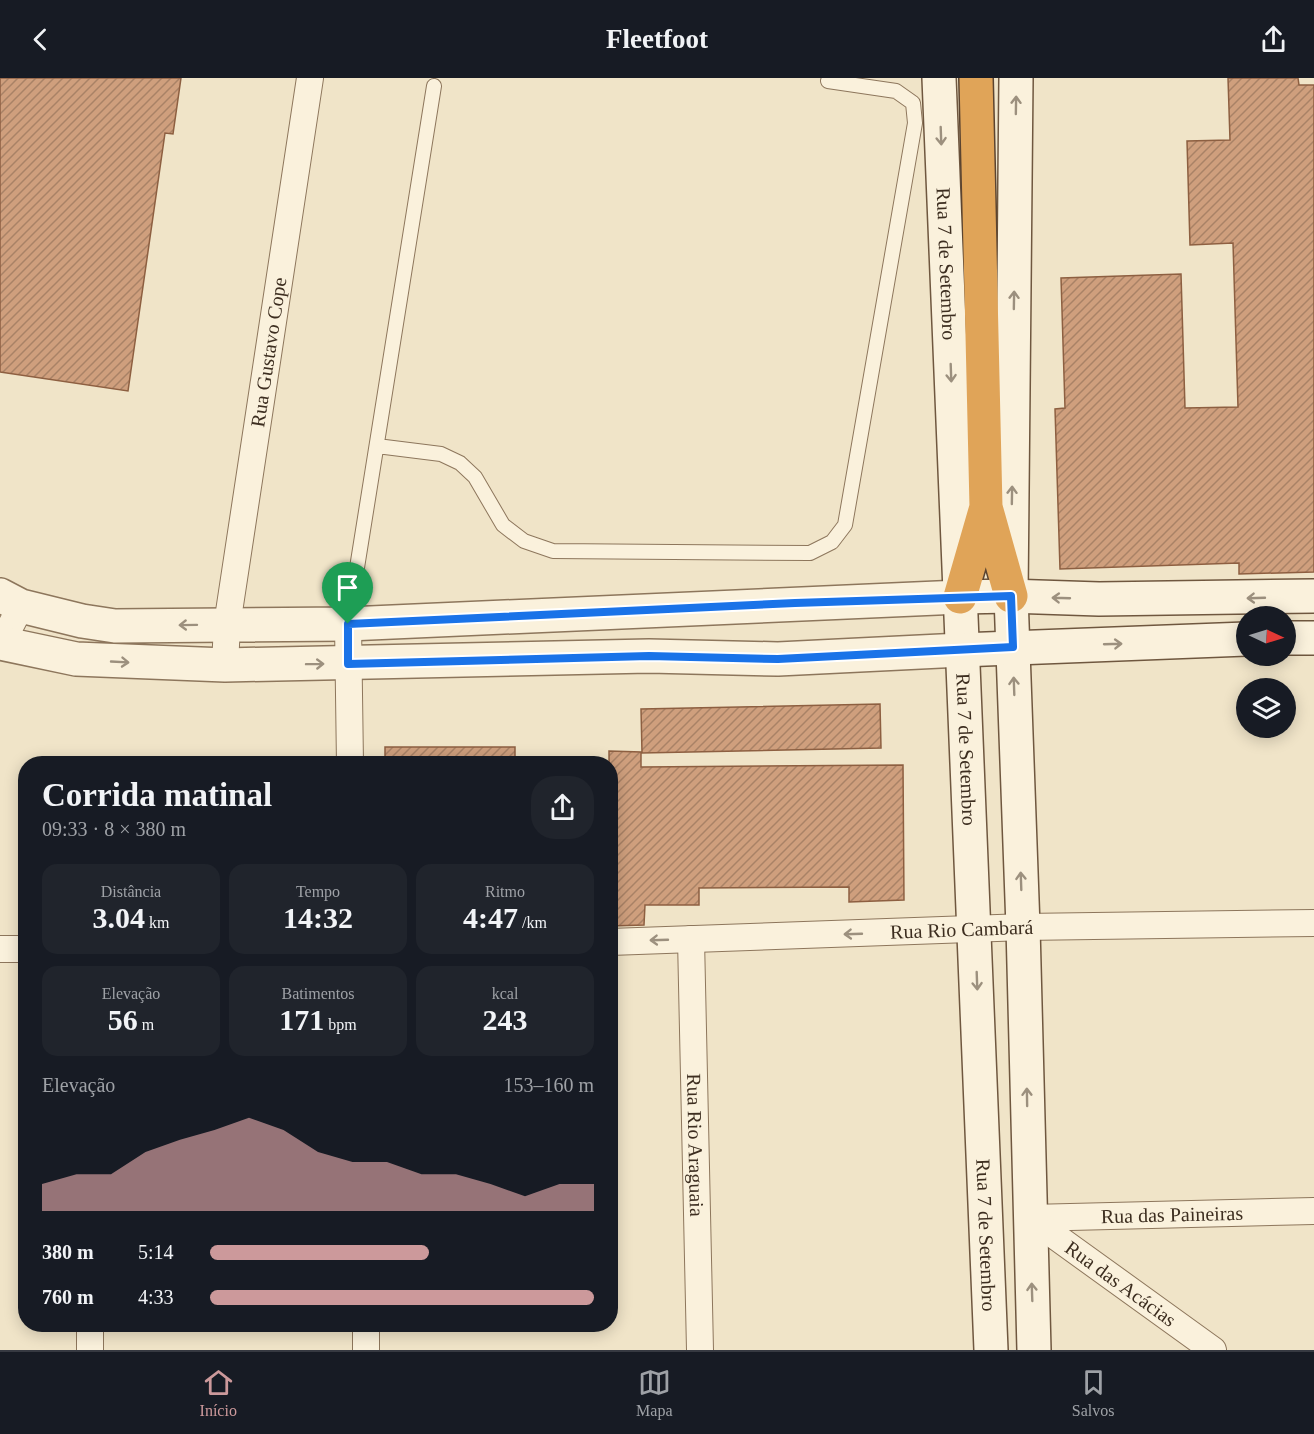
<!DOCTYPE html>
<html lang="pt">
<meta charset="utf-8">
<style>
:root{--surface:#171b24;--page:#20242c;--text:#f1f3f6;--muted:#9ea1a6;--line:#363941;--accent:#cc999b}
body{margin:0;font-family:Georgia,serif;background:var(--page);color:var(--text);height:100vh;display:flex;flex-direction:column;font-size:22px;white-space:nowrap}
*{box-sizing:border-box;margin:0}
p{font-size:20px;color:var(--muted)}
.icon{flex:none;width:33px;height:33px;fill:none;stroke:currentColor;stroke-width:2;stroke-linecap:round;stroke-linejoin:round}
.map{position:relative;flex:1;overflow:hidden}
.panel{position:absolute;left:18px;top:678px;width:600px;height:576px;display:flex;flex-direction:column;background:var(--surface);border-radius:24px;box-shadow:0 3px 15px #0003}
.panel>*{flex:none}
.needle{width:39px;rotate:94deg}
.tools{position:absolute;left:1236px;top:528px;display:grid;gap:12px}
.tools a{display:grid;place-items:center;width:60px;height:60px;border-radius:50%;background:var(--surface);box-shadow:0 3px 15px #0003;font-size:30px}
.pin{position:absolute;display:grid;place-items:center;width:51px;height:51px;color:#fff;margin:-62px -26px;border-radius:50% 50% 50% 0;rotate:-45deg;box-shadow:0 0 6px #0007}
.pin .icon{rotate:45deg}
.round{display:grid;place-items:center;flex:none;width:63px;height:63px;border-radius:24px;background:var(--page)}
.summary{display:flex;align-items:center;justify-content:space-between;height:102px;padding:0 24px}
h1{font-size:33px;font-weight:700;line-height:45px}
.figures{display:grid;grid-template-columns:repeat(3,1fr);gap:9px;height:102px;padding:6px 24px}
.figures div{display:grid;align-content:center;border-radius:15px;background:var(--page);text-align:center}
.figures b{font-size:30px;font-weight:700}
.figures small{font-size:16px;font-weight:400}
.figures p{font-size:16px}
.chart{height:168px;padding:12px 24px}
.chart p{display:flex;justify-content:space-between}
.chart svg{width:100%;height:108px;margin-top:6px;fill:var(--accent);opacity:.7}
ul{padding:0 24px;list-style:none;font-size:20px}
li{display:grid;grid-template-columns:96px 72px 1fr;align-items:center;height:45px}
li i{height:15px;border-radius:8px;background:var(--accent)}
header{display:flex;justify-content:space-between;align-items:center;height:78px;padding:0 24px;background:var(--surface);font-size:27px;font-weight:700}
.menu{display:flex;justify-content:space-around;align-items:center;height:84px;border-top:2px solid var(--line);background:var(--surface);font-size:16px;color:var(--muted)}
.menu a{display:grid;justify-items:center;gap:3px}
.menu .selected{color:var(--accent)}
.map>svg:first-child{display:block}
.building{fill:url(#building-hatch);stroke:#8d5f41;stroke-width:1.5}
.lines{fill:none;stroke-linecap:round;stroke-linejoin:round}
.service-casing{stroke:#8d765c;stroke-width:16}
.minor-casing{stroke:#8d765c;stroke-width:28}
.tertiary-casing{stroke:#8d765c;stroke-width:36}
.secondary-casing{stroke:#6f573f;stroke-width:36}
.motorway-casing{stroke:#5b4430;stroke-width:36}
.service{stroke:#faf1dc;stroke-width:14}
.minor{stroke:#faf1dc;stroke-width:26}
.tertiary{stroke:#faf1dc;stroke-width:33}
.secondary{stroke:#faf1dc;stroke-width:33}
.motorway{stroke:#e0a458;stroke-width:33}
.oneway{stroke:#9c907e}
.route-casing{stroke:#fff;stroke-width:12}
.route{stroke:#1a73e8;stroke-width:8}
.labels{text-anchor:middle;stroke-width:6;stroke-linejoin:round;paint-order:stroke}
.street-label{font-size:20px;fill:#3d2e20;stroke:#f7eed8}
</style>
<header><svg class="icon" aria-label="back" viewBox="0 0 24 24"><path d="M15 5l-7 7 7 7"/></svg>Fleetfoot<svg class="icon" aria-label="share" viewBox="0 0 24 24"><path d="M12 15V3M7 8l5-5 5 5M5 13v7h14v-7"/></svg></header>
<div class="map">
<svg width="1314" height="1272" viewBox="0 0 1314 1272">
<defs>
<pattern id="building-hatch" width="6" height="6" patternUnits="userSpaceOnUse" patternTransform="scale(1.5)"><rect width="6" height="6" fill="#cf9f7d"/><path d="M-1 1l2-2M0 6l6-6M5 7l2-2" fill="none" stroke="#a98266"/></pattern>
</defs>
<rect width="100%" height="100%" fill="#f0e4c8"/>
<path class="building" d="M0 0H181L173 56 165 55 128 313 0 294Z
M1228 0H1298L1299 7H1314V494L1239 496V485L1060 491 1055 331 1065 330 1061 200 1181 196 1185 330 1238 329 1233 165 1190 167 1187 63 1230 62Z
M880 626 881 670 642 675 641 631Z
M385 669H515V686H385Z
M609 673 641 674V689L903 687 904 822 849 824V809L699 810V827H645L644 847 610 848Z"/>
<g class="lines">
<g class="service-casing">
<path id="service" d="M377 368 441 376 460 385 475 399 503 447 524 463 553 473 810 475 832 464 845 447 915 45 913 25 896 13 828 3
M348 546 434 8"/>
</g>
<g class="minor-casing">
<g id="minor">
<path d="M348 546 350 686"/>
<path d="M0 568 21 528"/>
<path id="s1" d="M225 587 227 547 310 0"/>
<path id="s2" d="M691 861 700 1272"/>
<path id="s3" d="M610 864 1023 849 1314 845"/>
<path d="M0 871H26"/>
<path id="s4" d="M1030 1140 1314 1133"/>
<path id="s5" d="M1030 1140 1213 1272"/>
<path d="M90 1246V1272"/>
<path d="M366 1246V1272"/>
</g>
</g>
<g class="tertiary-casing">
<path id="tertiary" d="M0 517 21 528 82 543 115 548 348 546 960 519
M0 565 76 581 225 587 649 578 778 581 961 572"/>
</g>
<g class="secondary-casing">
<g id="secondary">
<path id="s6" d="M939 0 991 1272"/>
<path d="M1016 0 1011 518 1023 849 1034 1272"/>
<path d="M960 519 1011 518 1099 521 1314 518"/>
<path d="M1286 560H1314"/>
<path d="M961 572 1246 561"/>
</g>
</g>
<g class="motorway-casing">
<path id="motorway" d="M976 0 986 429 1011 518
M960 519 986 429"/>
</g>
<use href="#service" class="service"/>
<use href="#minor" class="minor"/>
<use href="#tertiary" class="tertiary"/>
<use href="#secondary" class="secondary"/>
<use href="#motorway" class="motorway"/>
</g>
<defs><path id="oneway-shaft" d="M-6 0H5M1.5-3L5.5 0L1.5 3" fill="none" stroke-width="1.6" stroke-linecap="round" stroke-linejoin="round" transform="scale(1.5)"/></defs>
<g class="oneway">
<use href="#oneway-shaft" transform="translate(1016 27) rotate(-89)"/>
<use href="#oneway-shaft" transform="translate(941 58) rotate(88)"/>
<use href="#oneway-shaft" transform="translate(1014 222) rotate(-89)"/>
<use href="#oneway-shaft" transform="translate(951 295) rotate(88)"/>
<use href="#oneway-shaft" transform="translate(1012 417) rotate(-89)"/>
<use href="#oneway-shaft" transform="translate(1061 520) rotate(-178)"/>
<use href="#oneway-shaft" transform="translate(1256 520) rotate(178)"/>
<use href="#oneway-shaft" transform="translate(188 547) rotate(179)"/>
<use href="#oneway-shaft" transform="translate(1113 566) rotate(-2)"/>
<use href="#oneway-shaft" transform="translate(120 584) rotate(3)"/>
<use href="#oneway-shaft" transform="translate(315 586) rotate(-1)"/>
<use href="#oneway-shaft" transform="translate(1014 608) rotate(-92)"/>
<use href="#oneway-shaft" transform="translate(1021 803) rotate(-92)"/>
<use href="#oneway-shaft" transform="translate(853 856) rotate(178)"/>
<use href="#oneway-shaft" transform="translate(659 862) rotate(178)"/>
<use href="#oneway-shaft" transform="translate(977 903) rotate(88)"/>
<use href="#oneway-shaft" transform="translate(1027 1019) rotate(-91)"/>
<use href="#oneway-shaft" transform="translate(1032 1214) rotate(-92)"/>
</g>
<g class="lines">
<g class="route-casing">
<path id="route" d="M1011 518 1013 569 778 581 649 578 348 586V546L795 525Z"/>
</g>
<use href="#route" class="route"/>
</g>
<g class="labels">
<g class="street-label">
<text dy="7" stroke="none"><textPath href="#s6" startOffset="186">Rua 7 de Setembro</textPath></text>
<text dy="7" stroke="none"><textPath href="#s1" startOffset="316">Rua Gustavo Cope</textPath></text>
<text dy="7" stroke="none"><textPath href="#s6" startOffset="672">Rua 7 de Setembro</textPath></text>
<text dy="7" stroke="none"><textPath href="#s3" startOffset="352">Rua Rio Cambará</textPath></text>
<text dy="7" stroke="none"><textPath href="#s2" startOffset="206">Rua Rio Araguaia</textPath></text>
<text dy="7" stroke="none"><textPath href="#s4" startOffset="142">Rua das Paineiras</textPath></text>
<text dy="7" stroke="none"><textPath href="#s6" startOffset="1158">Rua 7 de Setembro</textPath></text>
<text dy="7" stroke="none"><textPath href="#s5" startOffset="112">Rua das Acácias</textPath></text>
</g>
</g>
</svg>
<div class="tools">
<a><svg class="needle" viewBox="-14 -14 28 28"><path d="M0-13l5 13h-10z" fill="#e53935"/><path d="M0 13l5-13h-10z" fill="#9ea1a6"/></svg></a>
<a><svg class="icon" aria-label="layers" viewBox="0 0 24 24"><path d="M12 4l9 5-9 5-9-5zM3 14l9 5 9-5"/></svg></a>
</div>
<div class="pin" style="left:348px;top:546px;background:#1e9e55"><svg class="icon" aria-label="arrive" viewBox="0 0 24 24"><path d="M6 21V4h12l-3 4 3 4H6"/></svg></div>
<section class="panel">
<div class="summary"><div><h1>Corrida matinal</h1><p>09:33 · 8 × 380 m</p></div><a class="round"><svg class="icon" aria-label="share" viewBox="0 0 24 24"><path d="M12 15V3M7 8l5-5 5 5M5 13v7h14v-7"/></svg></a></div>
<div class="figures">
<div><p>Distância</p><b>3.04<small> km</small></b></div>
<div><p>Tempo</p><b>14:32</b></div>
<div><p>Ritmo</p><b>4:47<small> /km</small></b></div>
</div>
<div class="figures">
<div><p>Elevação</p><b>56<small> m</small></b></div>
<div><p>Batimentos</p><b>171<small> bpm</small></b></div>
<div><p>kcal</p><b>243</b></div>
</div>
<div class="chart"><p><span>Elevação</span>153–160 m</p>
<svg viewBox="0 0 160 44" preserveAspectRatio="none"><path d="M0 44V33L10 29L20 29L30 20L40 15L50 11L60 6L70 11L80 20L90 24L100 24L110 29L120 29L130 33L140 38L150 33L160 33V44z"/></svg>
</div>
<ul>
<li><b>380 m</b>5:14<i style="width:57%"></i></li>
<li><b>760 m</b>4:33<i style="width:100%"></i></li>
</ul>
</section>
</div>
<nav class="menu">
<a class="selected"><svg class="icon" aria-label="home" viewBox="0 0 24 24"><path d="M3 11l9-7 9 7M6 9v11h12V9"/></svg>Início</a>
<a><svg class="icon" aria-label="map" viewBox="0 0 24 24"><path d="M3 6l6-2 6 2 6-2v14l-6 2-6-2-6 2zM9 4v14M15 6v14"/></svg>Mapa</a>
<a><svg class="icon" aria-label="saved" viewBox="0 0 24 24"><path d="M7 4h10v16l-5-4-5 4z"/></svg>Salvos</a>
</nav>
